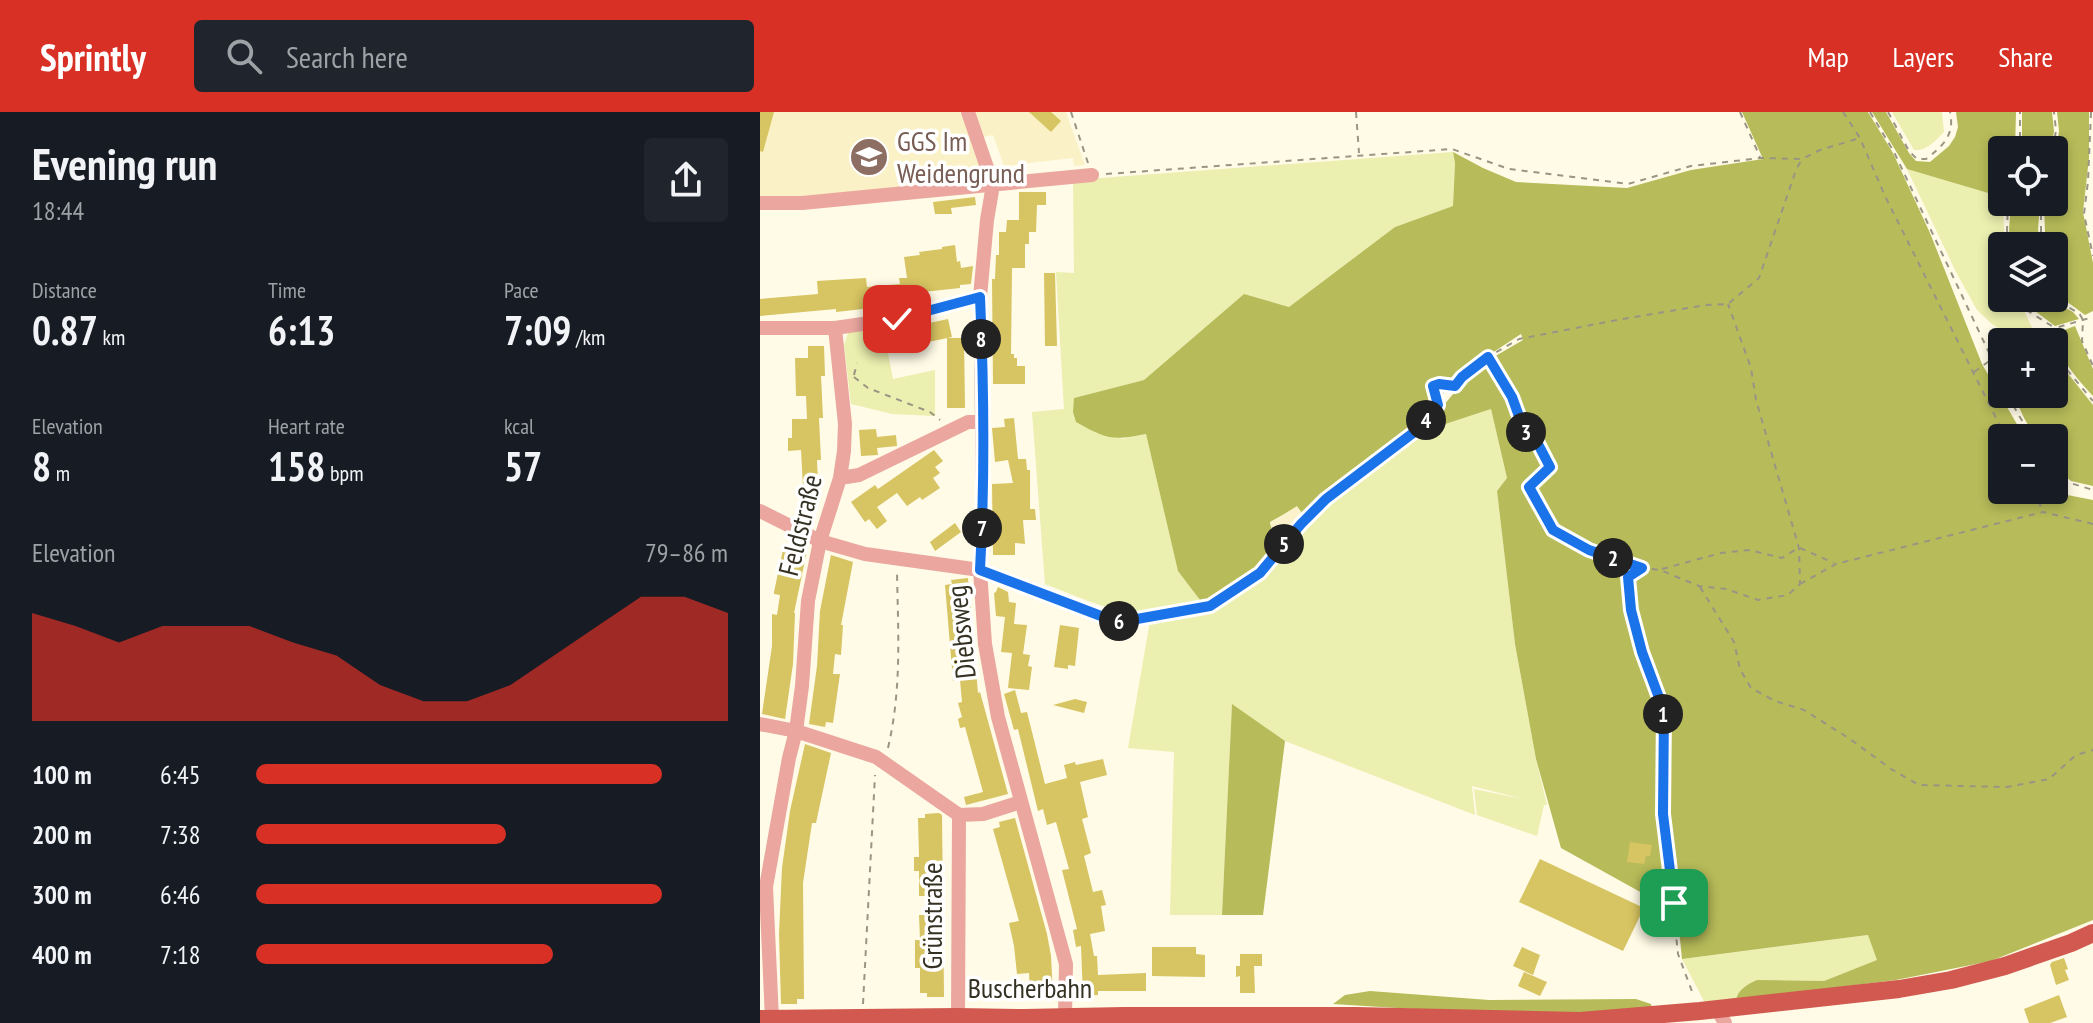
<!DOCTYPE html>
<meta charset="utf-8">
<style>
:root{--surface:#171b24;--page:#20242c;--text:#f1f3f6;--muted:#9ea1a6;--accent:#d93025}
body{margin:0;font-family:"PT Sans Narrow",sans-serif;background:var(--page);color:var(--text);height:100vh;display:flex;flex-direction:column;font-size:30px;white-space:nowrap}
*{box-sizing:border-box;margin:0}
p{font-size:26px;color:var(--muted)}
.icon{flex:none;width:44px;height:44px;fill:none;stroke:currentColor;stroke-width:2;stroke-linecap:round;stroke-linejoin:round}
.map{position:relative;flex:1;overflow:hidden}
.panel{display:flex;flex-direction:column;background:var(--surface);width:760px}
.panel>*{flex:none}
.buttons{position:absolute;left:1228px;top:24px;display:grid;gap:16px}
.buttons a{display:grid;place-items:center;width:80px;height:80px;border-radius:8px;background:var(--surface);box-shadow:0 4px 12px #0003;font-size:40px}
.pin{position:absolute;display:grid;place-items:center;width:68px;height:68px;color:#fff;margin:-34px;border-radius:16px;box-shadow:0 4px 12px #0006}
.km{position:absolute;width:40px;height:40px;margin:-20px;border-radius:50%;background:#222;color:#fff;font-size:22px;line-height:40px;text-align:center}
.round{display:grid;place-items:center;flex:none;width:84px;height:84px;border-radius:8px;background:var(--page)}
.summary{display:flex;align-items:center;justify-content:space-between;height:136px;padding:0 32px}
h1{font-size:44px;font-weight:800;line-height:60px}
.metrics{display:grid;grid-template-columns:repeat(3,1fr);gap:12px;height:136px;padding:8px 32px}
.metrics div{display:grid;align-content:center}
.metrics b{font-size:40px;font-weight:800}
.metrics small{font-size:22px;font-weight:400}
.metrics p{font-size:22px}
.chart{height:224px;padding:16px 32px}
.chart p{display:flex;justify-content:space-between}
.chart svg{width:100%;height:144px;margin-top:8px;fill:var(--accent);opacity:.7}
ul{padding:0 32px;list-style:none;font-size:26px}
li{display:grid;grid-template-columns:128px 96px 1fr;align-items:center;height:60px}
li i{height:20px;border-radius:10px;background:var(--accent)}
header{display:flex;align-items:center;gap:48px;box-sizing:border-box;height:112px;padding:0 40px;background:var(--accent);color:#fff}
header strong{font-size:38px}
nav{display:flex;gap:44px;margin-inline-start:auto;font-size:28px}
.search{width:560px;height:72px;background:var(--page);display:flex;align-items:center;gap:20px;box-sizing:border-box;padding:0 28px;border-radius:8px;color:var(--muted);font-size:30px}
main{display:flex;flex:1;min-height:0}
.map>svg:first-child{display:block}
.built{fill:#faf2c6}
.green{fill:#ebefaf}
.forest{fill:#b7bb59}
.sand{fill:#fbf1cb}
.building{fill:#d7c462}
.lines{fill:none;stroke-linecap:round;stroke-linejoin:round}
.path{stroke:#999584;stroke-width:2;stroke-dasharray:6 6;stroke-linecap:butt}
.minor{stroke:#eaa69f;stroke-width:14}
.major{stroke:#d15950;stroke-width:18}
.route-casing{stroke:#fff;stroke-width:16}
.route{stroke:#1a73e8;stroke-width:10}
.labels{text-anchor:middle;stroke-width:7;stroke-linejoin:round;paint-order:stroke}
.education-label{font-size:28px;fill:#785e54;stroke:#fff;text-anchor:start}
.street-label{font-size:28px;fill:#353224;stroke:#fff}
</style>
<header>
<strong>Sprintly</strong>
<div class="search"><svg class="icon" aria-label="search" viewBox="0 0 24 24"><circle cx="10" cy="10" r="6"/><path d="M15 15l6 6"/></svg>Search here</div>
<nav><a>Map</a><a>Layers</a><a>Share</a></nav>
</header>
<main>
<section class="panel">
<div class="summary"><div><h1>Evening run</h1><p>18:44</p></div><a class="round"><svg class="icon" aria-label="share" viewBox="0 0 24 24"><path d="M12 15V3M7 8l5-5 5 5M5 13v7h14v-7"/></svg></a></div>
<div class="metrics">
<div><p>Distance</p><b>0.87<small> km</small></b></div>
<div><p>Time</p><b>6:13</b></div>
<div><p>Pace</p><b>7:09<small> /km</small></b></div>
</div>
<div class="metrics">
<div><p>Elevation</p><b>8<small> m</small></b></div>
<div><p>Heart rate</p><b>158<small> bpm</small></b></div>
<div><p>kcal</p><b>57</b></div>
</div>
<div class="chart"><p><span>Elevation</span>79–86 m</p>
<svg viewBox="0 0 160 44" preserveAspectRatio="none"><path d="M0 44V11L10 15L20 20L30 15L40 15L50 15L60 20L70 24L80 33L90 38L100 38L110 33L120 24L130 15L140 6L150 6L160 11V44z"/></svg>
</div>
<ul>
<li><b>100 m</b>6:45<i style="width:86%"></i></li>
<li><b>200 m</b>7:38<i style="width:53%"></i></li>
<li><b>300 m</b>6:46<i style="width:86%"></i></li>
<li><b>400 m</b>7:18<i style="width:63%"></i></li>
</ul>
</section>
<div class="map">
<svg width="1333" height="911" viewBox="0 0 1333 911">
<rect width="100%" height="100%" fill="#fffbe6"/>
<path class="built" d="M0 0H205L224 63 218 70 47 87 0 86Z
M214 0H306L325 53 314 54 313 46 244 54 233 23 223 25Z"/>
<path class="green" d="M1132 0H1182L1184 20C1175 29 1167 39 1154 38Z
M693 40 695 51 693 94 635 115 529 195 484 182 384 268 314 286 362 327 386 322 418 458 443 492C423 496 395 503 375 501 343 497 314 483 285 472L272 300 304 297 296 160 314 161 313 68Z
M1147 57 1228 81 1242 80 1245 134H1242V186H1258L1276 224 1248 222 1232 212 1217 198 1196 160Z
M123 215 133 267 175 258V304L132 302 91 292 84 233 88 221Z
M731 297 747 366 737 379 755 532 776 647 787 693H784L777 724 717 703 714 677 767 688 712 674 715 703 525 629 472 593 462 803H410L414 640 368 636 390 509 452 496 502 464 567 390 661 320Z
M1109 823 1118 848 1064 869 997 868C988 872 978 877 976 888L945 891 922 847Z"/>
<path class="forest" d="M982 0H1108L1133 41 1170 121 1222 252 1265 326H1242V378H1294V376L1297 381 1333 388V808L1231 849 1136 868 976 888C978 877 988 872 997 868L1064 869 1117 848 1108 823 922 847 917 797H911L801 736 776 647 755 532 737 379 747 366 731 297 661 320 705 268 732 246 763 228 761 222 700 262 655 315 563 384 544 404 537 395 510 410 517 436 496 459 443 492 418 459 386 322C353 329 346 327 316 310L313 300 314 286 384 268 484 182 529 195 635 115 693 94 695 51 693 40 723 56 756 70 867 76 931 58 1003 47Z
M1112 0H1126L1149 41 1156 49 1170 50 1189 34 1195 25 1198 15 1196 0H1256L1255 38H1242V80L1228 81 1147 57Z
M1262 0H1292L1294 19 1291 38H1262Z
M1297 0H1329V46L1323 100 1333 151V199L1325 203 1306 189 1294 151V134H1289L1285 121 1284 90H1294V51L1299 19Z
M1251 90H1280L1278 118 1283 134H1252L1249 118Z
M1294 169 1302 194 1313 200 1319 207 1295 214 1271 196 1267 186H1294Z
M1315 214 1333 257V284C1323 273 1291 240 1299 224 1301 218 1310 216 1315 214Z
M1294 244 1333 293V374L1311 369 1294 354V326H1276L1264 306 1253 282H1294Z
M472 592 525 629 503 803H462Z
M610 879 729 888 876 887 891 892 892 896C786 908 679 898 573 892L585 883Z"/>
<path class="sand" d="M537 394 544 404 517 436 510 411Z"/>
<path class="building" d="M0 0H14L3 40 0 39Z
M269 0H291L301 9 291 20Z
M259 80H286V93H277L276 120H269V132H265V156H252L251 242H254V246H257V254H265V272H233L232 167H235L236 143H239V120H246L247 108H259Z
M215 85 216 93 191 96 192 102H175L173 90Z
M195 133 197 150 200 149 201 156 213 154 211 172 200 173V176L126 184V190H120L121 195 76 200V197L0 204V187L58 182 57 169 106 166 107 175 140 172 139 166H147L144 145 160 143 159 140 182 137V135Z
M284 161H295L297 234H285Z
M188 207 192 225 135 237 132 219Z
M187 226H204L205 296H187Z
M48 234H64L65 264H61L63 306H59L61 348H57L59 393 44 394 41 338 28 339V326H32V307H47L46 284H36L35 246H48Z
M254 306 258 347H266L267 358H270V397H275L276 408H263L265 432 255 431V443H233L232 372 253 371 248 348 235 350 232 316 245 315 244 307Z
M116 317 117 325 136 323 137 334 117 336 118 343 101 344 99 318Z
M174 338 183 349 175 355 180 361 173 366 180 376 162 388 160 385 147 394 137 381 117 395 127 409 117 417 109 407 105 410 91 390 115 373 118 377Z
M195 411 201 420 175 439 170 430Z
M32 430 48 434 34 501H35L33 552 25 607 2 602 12 534V502L17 503 20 483 14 482V480L24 433 31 435Z
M71 443 93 450 81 513H83L81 543 75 542 73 562H80L73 611 66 610 65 615 49 612 57 554 60 499Z
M208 466 218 581 220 580 248 682 206 693 204 685 223 680 205 615 200 616 198 607 202 605 198 591 202 590 200 568 193 569 185 473 192 472 191 468Z
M238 475 248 480 249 490 256 491 254 512 267 513 263 542 270 543 268 554 272 555 269 578 248 576 252 541 241 540 245 505 236 504 234 481 236 480Z
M300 513 319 516 315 554 308 553V557L294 555Z
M255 578 261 601 267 600 285 672 307 666 304 653 315 650 316 653 343 647 347 663 320 670 328 705 322 707 331 741 324 744 333 780 342 778 346 793 341 794 345 819 330 822 334 844H337L338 863 386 861V879H338V883L323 884 321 834 316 835 313 818 317 817 302 758 309 757 296 710 287 713 283 697 278 699 258 617 254 618 244 582Z
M315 587 327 590 324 601 293 593Z
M45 632 71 641 56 711H52L43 771 44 887H37V892H21L19 822 22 756 30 699Z
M179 701 182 703 184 885H167V881H160V856H155V828H160L159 803H166V784H159V759H154V745H159L158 706H165V702Z
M255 706 287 822 291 844 293 884 277 885V880H270L269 861 257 862 254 834 249 811 259 809 233 717 240 715 239 710Z
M870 730 892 733 890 744H886L884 752 867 750Z
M780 747 884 796 863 839 759 790Z
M392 835H436V842L445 843V865L392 864Z
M762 835 780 843 773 863 753 854Z
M480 842H502V854H494L495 881H480V864L476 865V854H480Z
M1304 846 1308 857 1305 858 1309 868 1296 873 1290 853 1292 850Z
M764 860 787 870 780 884 758 874Z
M1299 883 1307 905 1290 911H1269L1264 897Z"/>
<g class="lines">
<path class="path" d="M311 0 328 51
M596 0 599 41
M980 0 1000 45
M1083 0 1100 26 1125 84 1246 326
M1110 0 1134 40 1232 247 1242 264
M1128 0 1149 39 1157 47H1166C1183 34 1195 23 1190 0
M1331 0 1328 69 1324 102 1333 144
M1260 38V0
M1293 38 1296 18 1294 0
M346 62 692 37 749 57 868 72 931 54 1001 46 1042 47 1060 38 1100 26
M1248 90 1247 118 1250 134
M1281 90V121L1285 134
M1294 165 1304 193 1319 201 1323 208 1322 229 1333 254
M1263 186 1268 199 1295 216 1294 230
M1266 230 1295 216 1333 205
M1294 238 1298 247 1333 289
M728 246 752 285 764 318 777 330 790 355 769 375 793 418 829 438 882 456 900 458 939 474 966 477 998 488 1028 483 1040 472 1039 436 996 288 991 256 968 192
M1214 260 1232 247 1242 242
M94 263 97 251
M94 265 108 276 170 300 180 308
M1250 282 1253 293 1272 326
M1294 358 1307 370 1333 378
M1273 378 1283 399
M1040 436 1074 451
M881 457 868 465 871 498 882 540 904 599 903 702 918 842 933 882
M902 457 961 441 989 438 1022 446 1038 436
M1040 472 1076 452 1283 400 1333 412
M940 475 974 530 980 557 991 576 1015 589 1044 598 1090 627 1131 657 1159 673 1247 675 1289 667 1316 643 1333 638
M373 507 450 494 500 461 541 412 566 387 657 318 678 293 673 274 679 272 695 274 702 265 728 245 759 227 857 208 945 193 968 192 999 166 1036 58 1042 47
M128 636C142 576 138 520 137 459
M103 892 115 663"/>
<path class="minor" d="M208 0 233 73 227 108 220 185 222 310V418L220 458 225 532 238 605 306 852 305 905
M0 91H42L332 63
M0 216H75L137 207 220 185
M80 366 99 363 208 310H222
M0 399 60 429 105 442 220 458 341 504 360 510
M0 612 36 619 116 645 199 703 223 702 261 690
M957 897 965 911
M198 905 199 703
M12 907 6 775 29 646 36 619 42 574 48 489 60 429 80 366 84 339 85 312 75 216"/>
<path class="major" d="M0 907 198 905 264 906 364 904H596L820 909 940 899 1139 877 1191 868 1245 854 1311 831 1333 821"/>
</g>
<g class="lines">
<g class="route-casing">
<path id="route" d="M137 207 220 185C224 275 225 367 220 458L341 504 360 510 450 494 500 461 541 412 566 387 657 318 678 293 673 274 679 272 695 274 702 265 728 245 752 285 764 318 777 330 790 355 769 375 793 418 829 438 882 456 868 465 871 498 882 540 904 599 903 702 914 791"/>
</g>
<use href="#route" class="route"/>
</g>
<defs>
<g id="school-disc" transform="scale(2)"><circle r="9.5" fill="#8d6e63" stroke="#fff"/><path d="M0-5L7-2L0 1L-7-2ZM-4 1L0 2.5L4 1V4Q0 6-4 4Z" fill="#fff"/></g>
</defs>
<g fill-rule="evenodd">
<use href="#school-disc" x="109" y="45"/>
</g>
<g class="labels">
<g class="education-label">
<text x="137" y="39">GGS Im<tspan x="137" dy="32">Weidengrund</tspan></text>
</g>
<g class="street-label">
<text transform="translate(40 413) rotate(-76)" y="10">Feldstraße</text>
<text transform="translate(201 520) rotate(-96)" y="10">Diebsweg</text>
<text transform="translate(172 804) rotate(-90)" y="10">Grünstraße</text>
<text x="270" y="886">Buscherbahn</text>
</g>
</g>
</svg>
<div class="buttons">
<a><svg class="icon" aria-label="locate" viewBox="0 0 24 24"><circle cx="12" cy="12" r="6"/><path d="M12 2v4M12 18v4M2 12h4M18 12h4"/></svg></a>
<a><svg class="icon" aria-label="layers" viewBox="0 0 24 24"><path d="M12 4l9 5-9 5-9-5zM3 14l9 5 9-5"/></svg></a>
<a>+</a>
<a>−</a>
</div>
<div class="pin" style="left:914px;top:791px;background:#1e9e55"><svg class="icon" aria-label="arrive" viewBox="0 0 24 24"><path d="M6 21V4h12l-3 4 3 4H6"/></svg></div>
<div class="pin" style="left:137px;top:207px;background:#d93025"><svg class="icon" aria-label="check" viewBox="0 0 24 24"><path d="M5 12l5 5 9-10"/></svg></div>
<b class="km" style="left:903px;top:602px">1</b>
<b class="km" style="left:853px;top:446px">2</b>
<b class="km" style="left:766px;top:320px">3</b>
<b class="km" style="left:666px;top:308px">4</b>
<b class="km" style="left:524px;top:432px">5</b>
<b class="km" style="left:359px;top:509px">6</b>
<b class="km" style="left:222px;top:416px">7</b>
<b class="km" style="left:221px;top:227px">8</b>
</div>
</main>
